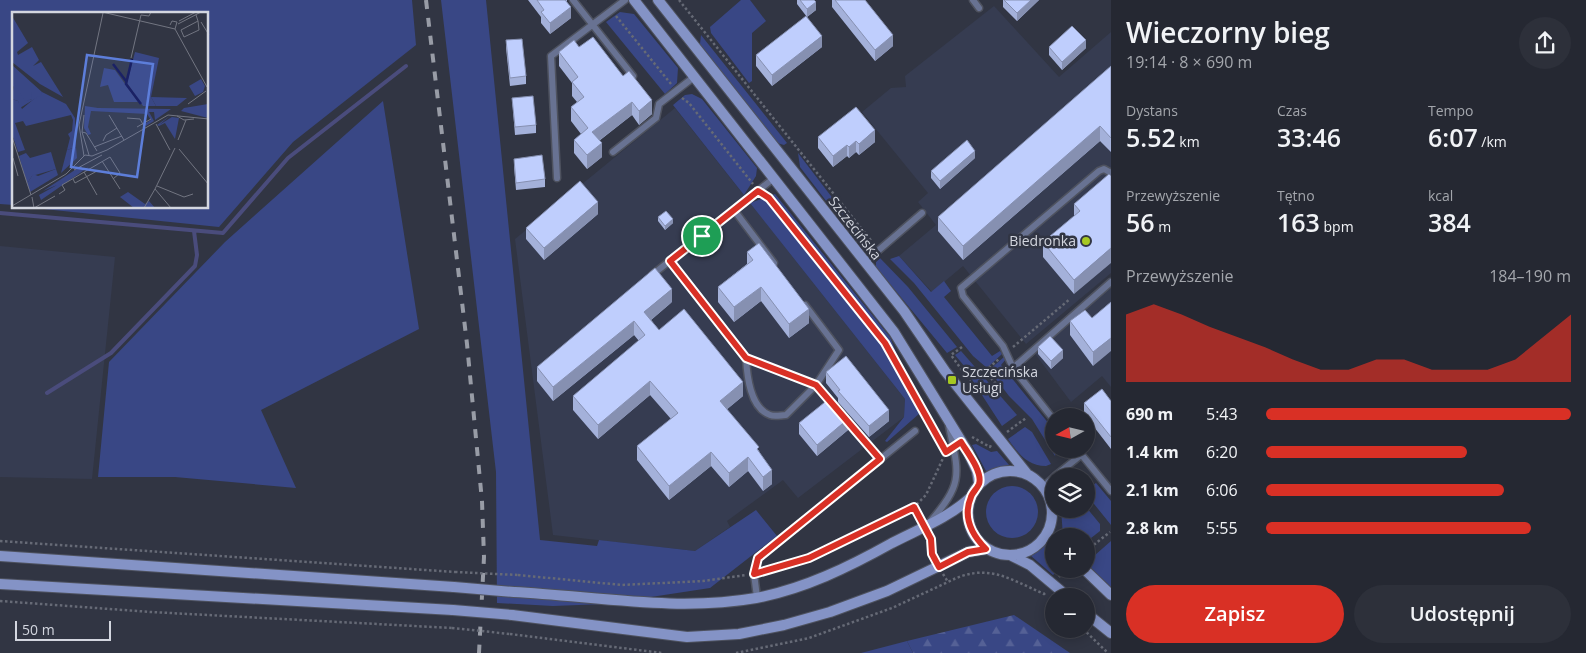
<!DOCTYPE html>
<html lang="pl">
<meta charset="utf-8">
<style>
:root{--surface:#252832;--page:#2d303a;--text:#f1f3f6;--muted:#a3a6ac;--line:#42444d;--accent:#d93025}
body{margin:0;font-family:"Open Sans",sans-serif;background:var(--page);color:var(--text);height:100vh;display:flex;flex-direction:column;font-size:19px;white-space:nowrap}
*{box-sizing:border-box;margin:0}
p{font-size:16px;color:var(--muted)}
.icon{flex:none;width:28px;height:28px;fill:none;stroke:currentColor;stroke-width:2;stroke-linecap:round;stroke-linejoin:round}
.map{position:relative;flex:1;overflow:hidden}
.side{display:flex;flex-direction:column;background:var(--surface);width:475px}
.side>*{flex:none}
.needle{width:32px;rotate:262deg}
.buttons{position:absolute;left:1045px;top:408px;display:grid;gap:10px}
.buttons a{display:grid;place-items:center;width:50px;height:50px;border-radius:50%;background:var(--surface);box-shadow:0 2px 12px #0003,0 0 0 1px var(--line);font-size:25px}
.scale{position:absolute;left:15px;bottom:12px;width:96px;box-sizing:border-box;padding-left:5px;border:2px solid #d3d6df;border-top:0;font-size:14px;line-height:18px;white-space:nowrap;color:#d3d6df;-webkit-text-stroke:4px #313543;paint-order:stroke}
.pin{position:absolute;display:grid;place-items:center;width:42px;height:42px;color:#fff;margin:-21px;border:2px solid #fff;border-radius:50%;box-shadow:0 1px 5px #0007}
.round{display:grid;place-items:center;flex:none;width:52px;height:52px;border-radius:26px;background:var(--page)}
.overview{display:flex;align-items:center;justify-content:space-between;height:85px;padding:0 15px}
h1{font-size:28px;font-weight:600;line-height:38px}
.stats{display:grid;grid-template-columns:repeat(3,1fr);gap:8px;height:85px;padding:5px 15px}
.stats div{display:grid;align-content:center}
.stats b{font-size:25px;font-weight:600}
.stats small{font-size:14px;font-weight:400}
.stats p{font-size:14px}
.chart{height:140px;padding:10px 15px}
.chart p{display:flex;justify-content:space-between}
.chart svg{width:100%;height:90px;margin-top:5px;fill:var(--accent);opacity:.7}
.cta{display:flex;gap:10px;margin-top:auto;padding:10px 15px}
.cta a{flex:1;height:58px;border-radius:30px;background:var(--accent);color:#fff;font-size:20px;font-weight:600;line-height:58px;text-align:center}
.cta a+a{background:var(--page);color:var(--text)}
ul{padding:0 15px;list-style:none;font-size:16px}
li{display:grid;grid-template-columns:80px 60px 1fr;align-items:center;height:38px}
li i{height:12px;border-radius:6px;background:var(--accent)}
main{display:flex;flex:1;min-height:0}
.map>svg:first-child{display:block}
.built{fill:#363c51}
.green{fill:#394785}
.forest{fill:url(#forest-firs)}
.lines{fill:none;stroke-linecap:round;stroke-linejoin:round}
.stream{stroke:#4a4c7c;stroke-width:4}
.lane-casing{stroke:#4e525f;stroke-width:9}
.secondary-casing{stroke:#4e525f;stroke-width:12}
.path{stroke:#666a76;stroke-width:2.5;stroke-dasharray:2.5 2.5;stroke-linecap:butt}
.lane{stroke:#687292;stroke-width:6}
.secondary{stroke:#8493c6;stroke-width:10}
.rail{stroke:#989ca6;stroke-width:4;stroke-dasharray:9 9;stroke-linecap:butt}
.secondary-bridge-casing{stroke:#4e525f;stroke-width:12;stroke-linecap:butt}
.path-bridge{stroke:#666a76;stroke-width:2.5;stroke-dasharray:2.5 2.5;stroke-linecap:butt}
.secondary-bridge{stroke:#8493c6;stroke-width:10}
.wall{fill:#a4b1da}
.shaded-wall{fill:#8690b1}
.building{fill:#bfcefd;stroke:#8690b1}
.route-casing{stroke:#fff;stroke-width:10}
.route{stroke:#d93025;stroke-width:6}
.poi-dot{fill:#a6c822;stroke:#313543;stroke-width:2}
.labels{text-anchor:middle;stroke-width:5;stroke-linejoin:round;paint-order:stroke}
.street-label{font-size:14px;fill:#d3d6df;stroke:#313543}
.poi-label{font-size:14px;fill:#d3d6df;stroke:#313543;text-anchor:end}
.inset-river{fill:none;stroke:#0f1152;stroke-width:2.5}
.inset-road{fill:none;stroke:#727581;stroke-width:1}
.view{fill:#5d7eda;fill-opacity:0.15;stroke:#5d7eda;stroke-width:2.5}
.inset-edge{fill:none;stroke:#d3d6df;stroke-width:2.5}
</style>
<main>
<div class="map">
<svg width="1111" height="653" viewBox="0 0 1111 653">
<defs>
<pattern id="forest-firs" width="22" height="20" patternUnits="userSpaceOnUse" patternTransform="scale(1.25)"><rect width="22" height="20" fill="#394785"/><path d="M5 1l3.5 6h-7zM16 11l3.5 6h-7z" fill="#556196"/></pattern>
</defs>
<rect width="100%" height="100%" fill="#313543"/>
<path class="built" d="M994 6 1059 77 1111 32V273L1026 344 963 266 932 292 899 256 936 225 918 202 928 193 862 112 891 88 906 87 905 76Z
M675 108 905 399 904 417 798 498 783 480 727 521 730 527 695 551 553 535 515 239Z
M0 246 115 257 92 479 0 477Z
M1111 288V387L1102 376 1071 402 1033 351Z"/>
<path class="green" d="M0 0H412L416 45 293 142 219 227 34 208H208V14H14V205L0 204Z
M441 0H486L540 540 597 546 599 540 695 551 756 510 777 536 710 588 605 604 553 606 497 603 496 472Z
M741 0H750L766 21 752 33V81L749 83 711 33 710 27Z
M620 12 634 14 678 68 677 83 665 94 606 22Z
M701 35 787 143 784 145 777 143 700 44Z
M692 94 702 99 757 168 756 176 744 195 673 105 685 95Z
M383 101 419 329 261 410 296 488 175 477H98L109 362 225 242Z
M798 153 870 247 868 249 860 245 800 167Z
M775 194 890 337 920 413 887 442 885 441 904 417 905 399 750 203Z
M899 256 931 292 944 281 951 291 944 297 992 356 1000 351 1002 354 987 368 973 356 914 283 890 259Z
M880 258 908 287 957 347 947 353 876 267V262Z
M961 351 1017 415 1002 426 969 375 970 373 955 355Z
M1004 357 1006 359 1001 365 1054 430 1051 433 1054 436V449H1057L1055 456 1032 419 1009 396 989 370Z
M1025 427 1032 432 1051 464 1046 466C1027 466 1018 453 1008 439Z
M976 444 991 452 997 451 1009 465 986 471 972 445Z
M1086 479 1093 485 1096 483 1111 501V525L1086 494Z
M986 512a26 26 0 1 1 52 0a26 26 0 1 1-52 0Z
M1086 507 1100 524V531L1086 542V536H1063L1061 509Z
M1111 541V587L1086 563Z
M1044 545H1049L1054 550V569H1059L1053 575 1030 555Z
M907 641 913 653H861Z"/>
<path class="forest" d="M1014 615 1070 653H913L907 641Z"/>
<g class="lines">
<path class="stream" d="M0 213 223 233 288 158 406 66
M47 393 111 353 195 266 197 255 194 231"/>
<g class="lane-casing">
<path id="lane" d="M573 0 633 76
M973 0 979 8
M613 152 656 118 659 104 694 77
M557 178 551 56 625 0
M734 210 774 263
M670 261 746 358 816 385 786 415C781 415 775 417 770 415 750 408 747 376 746 358
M865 262 922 213
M652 275 774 178
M805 305 839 350 816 385 833 405
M1013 368 1111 282
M843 417 880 459
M1054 420 1013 368 1003 346 963 296 961 288 1099 171 1104 169 1111 173
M1077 449 1111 491
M1055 476 1081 455
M1043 487 1054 477
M930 522C964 482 959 475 949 426
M757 597 754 574 758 558 915 431"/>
</g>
<g class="secondary-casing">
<path id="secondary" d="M634 0 894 332 968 452 977 471 979 484
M658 0 904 311 945 371 1028 475
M968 513a42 42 0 1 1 84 0a42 42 0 1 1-84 0Z
M0 556 454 587
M1012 556 1030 565 1067 596
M1084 569 1111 595
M0 584 453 610
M514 592C594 596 676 612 756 598 804 589 849 567 892 543 919 529 948 518 970 498
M1086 613 1111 633
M512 615 687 637 739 634 784 625 830 612 887 591 968 552 986 549"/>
</g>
<path class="path" d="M679 0 873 243
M616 16 671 84
M682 98 689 103 753 184
M766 196 885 343 943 446
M962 347 951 355 977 391
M1013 347 1070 299
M985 371 999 359
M991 378 999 388
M1007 432 1026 418
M972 437 990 447 991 445
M919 517 914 507 926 495 945 454
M929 535 933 556
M0 541 455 572
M1086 551 1110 532
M764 571 809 558 914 507
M943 574 948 582C986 562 1008 578 1044 594L1046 592
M518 575 622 585 703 581 746 575
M1059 577 1066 569
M0 601 151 612 452 628
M1083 629 1108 653
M510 634 662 653
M736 653 809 638 892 608 948 582"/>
<use href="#lane" class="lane"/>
<use href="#secondary" class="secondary"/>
<path class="rail" d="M426 0 467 344 482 501 484 557 479 653"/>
<g class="secondary-bridge-casing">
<path id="secondary-bridge" d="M454 587 514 592
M453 610 512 615"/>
</g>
<path class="path-bridge" d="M455 572 518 575
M452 628 510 634"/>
<use href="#secondary-bridge" class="secondary-bridge"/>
</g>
<path class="wall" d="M528 0H567V2L571 18 550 34 541 23V17Z
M797 0H814L816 10 807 17 797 4Z
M832 0H865L893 46 875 61 832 7Z
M1003 0H1039L1017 21 1003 7Z
M506 40 526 76V84L510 86 506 48Z
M579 47 652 114 639 125 632 115 599 141 602 157 587 169 574 153V140L581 134 571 121V107L577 102 572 96V83L559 66V52Z
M822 47 772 86 756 66V55Z
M1049 47 1086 48 1062 70 1049 55Z
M1111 66V152L1100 141 963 260 938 231V217Z
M512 98 536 125V133L515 135Z
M818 137 875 142 859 155 856 152 849 158 847 156 833 167 818 148Z
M975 158 940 189 931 178V171Z
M514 159 545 179V187L516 190 514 166Z
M1111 176 1074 294 1043 257V242L1074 216V204Z
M598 214 544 260 526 239V228Z
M658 217 673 223 665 230 658 221Z
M747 252 809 323 789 338 761 301 734 322 718 302V287L747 264Z
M672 302 651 320 659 330 743 396 726 410 759 451 772 484 763 491 748 471 729 487 711 466 669 500 637 460V446L671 419 650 395 598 439 573 410V396L639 341 634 335 553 401 537 381V367Z
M1111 302 1093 366 1070 335V321L1092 318Z
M1038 347 1063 358 1051 369 1038 354Z
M826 372 889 421 869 437 838 402V398L826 383Z
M1111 401V449L1084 414V403Z
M799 423 848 430 817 456 799 434Z"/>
<path class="shaded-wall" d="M1031 0H1039L1017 21V13Z
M816 2V10L807 17V9Z
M571 7V18L550 34V23Z
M893 35V46L875 61V50Z
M822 36V47L772 86V75Z
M1086 40V48L1062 70V62Z
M652 100V114L639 125V111Z
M632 102V115L592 146V132Z
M1100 126V141L963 260V246Z
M875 130V142L859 155V144Z
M856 141V152L849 158V147Z
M602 143V157L587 169V155Z
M847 145V156L833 167V156Z
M975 151V158L940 189V181Z
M598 202V214L544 260V248Z
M673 219V223L665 230V226Z
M1111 248V263L1074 294V280Z
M761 287V301L734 322V307Z
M672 289V302L644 326V312Z
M809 309V323L789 338V324Z
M634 321V335L553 401V387Z
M1111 338V351L1093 366V352Z
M1063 350V358L1051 369V361Z
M650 381V395L598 439V425Z
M743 382V396L720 415V401Z
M889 410V421L869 437V426Z
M848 419V430L817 456V445Z
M711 452V466L669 500V486Z
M748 457V471L729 487V473Z
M772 470V484L763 491V477Z"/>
<path class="building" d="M537 0H565L571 7 550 23 541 12 544 10Z
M800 0H814L816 2 807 9Z
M835 0H865L893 35 875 50Z
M1004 0H1031L1017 13Z
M806 16 822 36 772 75 756 55Z
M1072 26 1086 40 1062 62 1049 47Z
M593 37 623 76 629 71 652 100 639 111 632 102 592 132 602 143 587 155 574 140 588 128 571 107 584 97 572 82 578 77 559 52 574 40 579 47Z
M522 39 526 76 510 78 506 40Z
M1111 66V138L1100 126 963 246 938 217Z
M533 96 536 125 515 127 512 98Z
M856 107 875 130 859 144 856 141 849 147 847 145 833 156 818 137Z
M967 140 975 151 940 181 931 171Z
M542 155 545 179 516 183 514 159Z
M1109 174 1111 176V248L1074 280 1043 242 1080 211 1074 204Z
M580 181 598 202 544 248 526 228Z
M666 211 673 219 665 226 658 217Z
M759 243 809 309 789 324 761 287 734 307 718 287 753 260 747 252Z
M655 268 672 289 644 312 659 330 684 309 743 382 720 401 759 447 757 449 772 470 763 477 748 457 729 473 711 452 669 486 637 446 678 413 650 381 598 425 573 396 645 335 634 321 553 387 537 367Z
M1111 302V338L1093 352 1070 321 1085 310 1092 318Z
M1050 336 1063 350 1051 361 1038 347Z
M846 356 889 410 869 426 838 391 840 390 826 372Z
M1102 389 1111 401V437L1084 403Z
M830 398 848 419 817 445 799 423Z"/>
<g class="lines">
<g class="route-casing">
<path id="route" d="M758 191 769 198 885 343 946 452 961 442C967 452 983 472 979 484 977 489 972 493 971 497 962 518 972 535 986 549L968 552 939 567 932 554 931 539 914 507 809 558 754 574 758 558 880 459 816 385 746 358 670 261Z"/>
</g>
<use href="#route" class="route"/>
</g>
<g class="poi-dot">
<circle cx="1086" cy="241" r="5"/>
<rect x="947" y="375" width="10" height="10" rx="2.5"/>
</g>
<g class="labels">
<g class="street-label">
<text transform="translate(855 228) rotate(52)" y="5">Szczecińska</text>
</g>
<g class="poi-label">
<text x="1076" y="246">Biedronka</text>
<text x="962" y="377" text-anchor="start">Szczecińska<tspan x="962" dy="16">Usługi</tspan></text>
</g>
</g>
<g transform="translate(12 12)">
<rect width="196" height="196" fill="#313543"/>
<path d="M0 4 16 31 5 40 6 43 20 35 27 48 21 54 29 50 51 85 28 72 0 50ZM123 40 147 46 139 85 144 94H131L115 71ZM0 53 30 80 22 81 20 87 13 90 7 84 0 72ZM92 56 103 58 126 90H102L96 73 88 75ZM189 67 193 74 191 80 177 87 183 84 177 74ZM30 80 54 92 63 106 64 135 55 138 58 126 56 122 60 119 61 108 59 103 14 114 11 109 3 111 13 138 6 140 0 122V87L6 89 10 97ZM196 92V106L169 99 172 96ZM73 94 86 96 159 97 143 108 142 100H137L142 109 134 114 132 112 139 108 135 102 79 99 76 115 79 122 76 123 72 116ZM159 103 147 113 160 105 167 106 163 127 153 111 147 114 145 113ZM39 140 44 157 20 164 15 172 7 144 14 141 18 146ZM69 154 71 158 78 154 29 188 27 183 45 173 31 179ZM116 180 133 192 137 189 143 196H122L108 185Z" fill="#394785"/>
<path d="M2 71 13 89 20 87 19 80H30L29 83 8 96 6 89 0 87ZM139 85 175 86 165 94H144ZM64 135 65 146 49 161 55 138ZM44 157 46 163 18 180 15 172 21 162 26 164Z" fill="#394785"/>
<path class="inset-river" d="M120 47 114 72 129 92M101 52 114 69"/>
<path class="inset-road" d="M90 0 163 17 195 75M184 3 186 9 169 18 172 25 187 18 186 9M167 9 184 0M189 10 197 23M166 12 189 0M158 13 160 9 165 10 163 17M119 46 129 3 137 4 139 0M176 92 194 79M72 103 70 120 77 143M97 103 112 128M165 104 172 108 182 107M115 106 128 107 133 116M144 112 158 138M125 115 139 107M70 120 74 121 85 139M0 125 19 183M166 128 174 108M91 129 94 123 105 116M82 135 110 124M167 137 197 173M72 144 67 113 91 1M1 146 6 164M90 149 108 177M62 158 90 143M72 160 85 183M61 167 63 171 85 159M145 174 172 185 181 182M47 182 53 178 50 173 98 145 108 161 101 167M20 185 22 196 43 184M0 194 54 162 73 143 80 144 95 138 156 103 197 107M132 196 143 177M159 196 143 177 163 136"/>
<path class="view" d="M75 43 141 52 125 165 59 155Z"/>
<rect width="196" height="196" class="inset-edge"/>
</g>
</svg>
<div class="buttons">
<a><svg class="needle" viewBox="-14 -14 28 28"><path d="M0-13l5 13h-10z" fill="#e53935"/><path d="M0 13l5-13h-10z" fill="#a3a6ac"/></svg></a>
<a><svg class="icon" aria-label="layers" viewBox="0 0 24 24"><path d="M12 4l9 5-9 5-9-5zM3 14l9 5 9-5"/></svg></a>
<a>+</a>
<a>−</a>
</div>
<div class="scale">50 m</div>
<div class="pin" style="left:702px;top:236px;background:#1e9e55"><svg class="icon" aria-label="arrive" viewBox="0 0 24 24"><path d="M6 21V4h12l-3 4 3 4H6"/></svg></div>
</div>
<section class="side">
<div class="overview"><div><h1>Wieczorny bieg</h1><p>19:14 · 8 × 690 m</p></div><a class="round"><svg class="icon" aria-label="share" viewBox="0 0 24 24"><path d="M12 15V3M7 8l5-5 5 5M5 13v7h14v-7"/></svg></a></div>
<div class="stats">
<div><p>Dystans</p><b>5.52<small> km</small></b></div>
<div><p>Czas</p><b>33:46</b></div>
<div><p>Tempo</p><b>6:07<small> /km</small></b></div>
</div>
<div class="stats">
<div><p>Przewyższenie</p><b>56<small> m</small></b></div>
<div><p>Tętno</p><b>163<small> bpm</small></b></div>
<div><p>kcal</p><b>384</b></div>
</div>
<div class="chart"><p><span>Przewyższenie</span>184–190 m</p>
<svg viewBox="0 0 160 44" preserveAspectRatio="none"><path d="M0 44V11L10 6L20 11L30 17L40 22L50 27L60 33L70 38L80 38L90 33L100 33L110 38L120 38L130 38L140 33L150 22L160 11V44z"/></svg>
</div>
<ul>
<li><b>690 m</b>5:43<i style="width:100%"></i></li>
<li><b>1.4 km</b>6:20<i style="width:66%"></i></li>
<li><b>2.1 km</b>6:06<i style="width:78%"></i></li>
<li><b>2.8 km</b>5:55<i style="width:87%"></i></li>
</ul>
<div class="cta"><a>Zapisz</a><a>Udostępnij</a></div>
</section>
</main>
